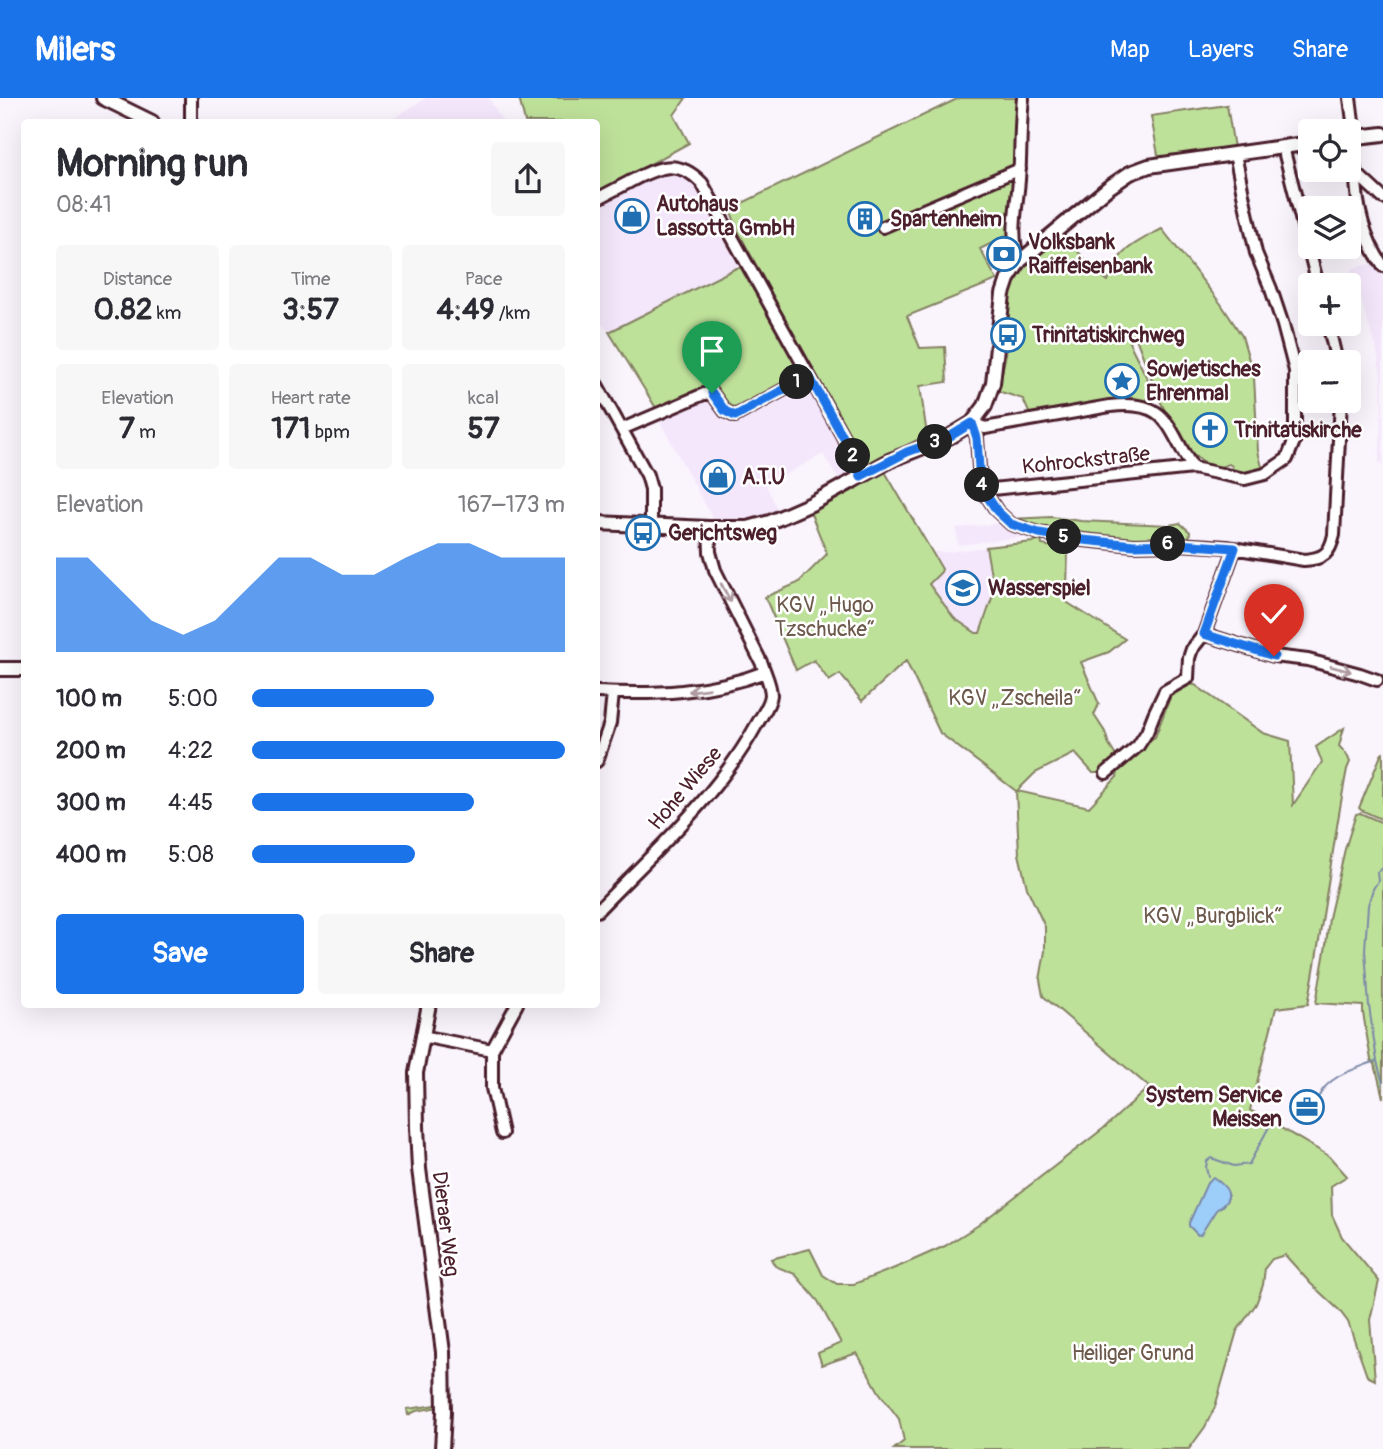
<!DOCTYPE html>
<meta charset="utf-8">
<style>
:root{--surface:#fff;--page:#f7f7f7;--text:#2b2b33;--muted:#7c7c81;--accent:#1a73e8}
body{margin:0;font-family:Pangolin,sans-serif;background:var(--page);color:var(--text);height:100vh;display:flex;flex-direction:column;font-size:26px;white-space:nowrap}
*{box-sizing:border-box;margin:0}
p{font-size:23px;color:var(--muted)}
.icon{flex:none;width:38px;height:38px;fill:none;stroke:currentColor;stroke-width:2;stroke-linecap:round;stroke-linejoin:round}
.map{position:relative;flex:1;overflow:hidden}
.sheet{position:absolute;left:21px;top:21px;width:579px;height:889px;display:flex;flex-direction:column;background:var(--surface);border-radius:7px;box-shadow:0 7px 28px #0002}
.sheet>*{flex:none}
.buttons{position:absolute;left:1298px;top:21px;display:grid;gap:14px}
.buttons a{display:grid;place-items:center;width:63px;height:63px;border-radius:7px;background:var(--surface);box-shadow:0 7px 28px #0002;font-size:35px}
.pin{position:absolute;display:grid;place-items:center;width:60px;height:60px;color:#fff;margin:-72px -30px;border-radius:50% 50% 50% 0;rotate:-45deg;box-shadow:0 0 7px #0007}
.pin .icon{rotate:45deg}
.km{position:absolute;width:35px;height:35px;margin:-18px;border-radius:50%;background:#222;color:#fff;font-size:19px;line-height:35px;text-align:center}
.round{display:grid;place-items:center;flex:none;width:74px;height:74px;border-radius:7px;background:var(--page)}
.headline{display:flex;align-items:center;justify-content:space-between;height:119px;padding:0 35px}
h1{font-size:38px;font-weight:700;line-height:52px}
.metrics{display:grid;grid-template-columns:repeat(3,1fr);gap:10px;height:119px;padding:7px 35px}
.metrics div{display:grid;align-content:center;border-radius:7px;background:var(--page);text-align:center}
.metrics b{font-size:30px;font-weight:700}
.metrics small{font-size:19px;font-weight:400}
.metrics p{font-size:19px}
.chart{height:196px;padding:14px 35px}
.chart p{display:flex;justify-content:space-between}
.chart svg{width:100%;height:126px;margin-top:7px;fill:var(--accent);opacity:.7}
.primary-button{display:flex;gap:14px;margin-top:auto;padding:14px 35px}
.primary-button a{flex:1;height:80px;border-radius:7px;background:var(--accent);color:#fff;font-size:28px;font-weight:700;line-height:80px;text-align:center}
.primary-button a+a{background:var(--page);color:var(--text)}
ul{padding:0 35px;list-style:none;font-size:23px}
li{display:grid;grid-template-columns:112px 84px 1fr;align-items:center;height:52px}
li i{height:18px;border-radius:9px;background:var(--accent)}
header{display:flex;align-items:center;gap:42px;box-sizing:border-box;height:98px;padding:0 35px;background:var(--accent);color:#fff}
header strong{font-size:33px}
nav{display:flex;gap:38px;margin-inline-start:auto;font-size:24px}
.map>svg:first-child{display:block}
.built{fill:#f4e7fb}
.green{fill:#bee19a;stroke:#848062;stroke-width:2}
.water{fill:#9ccef9;stroke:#7b88a7;stroke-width:2}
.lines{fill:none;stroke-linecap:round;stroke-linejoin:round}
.stream{stroke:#7b88a7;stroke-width:2}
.minor-casing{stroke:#4a1f2b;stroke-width:16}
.major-casing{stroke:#4a1f2b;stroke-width:18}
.minor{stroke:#fff;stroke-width:10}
.major{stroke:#fff;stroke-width:12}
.oneway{stroke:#ae9aa0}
.route-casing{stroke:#fff;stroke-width:14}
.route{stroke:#1a73e8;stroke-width:9}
.labels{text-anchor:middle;stroke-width:5;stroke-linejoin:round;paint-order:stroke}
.poi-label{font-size:21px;font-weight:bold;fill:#4a1f2b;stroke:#fff;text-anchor:start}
.street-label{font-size:21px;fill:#4a1f2b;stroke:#fff}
.park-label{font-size:21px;fill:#6d594c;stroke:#fff}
</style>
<header>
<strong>Milers</strong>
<nav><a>Map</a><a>Layers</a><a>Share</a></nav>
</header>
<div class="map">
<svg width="1383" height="1351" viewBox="0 0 1383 1351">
<rect width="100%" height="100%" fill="#faf4fd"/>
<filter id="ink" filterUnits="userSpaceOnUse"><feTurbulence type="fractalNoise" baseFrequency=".0143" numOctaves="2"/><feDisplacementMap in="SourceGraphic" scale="14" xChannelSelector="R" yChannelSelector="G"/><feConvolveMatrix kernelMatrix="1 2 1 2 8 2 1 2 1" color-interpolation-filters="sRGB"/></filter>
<g filter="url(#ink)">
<path class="built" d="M426 0H489L503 24H388Z
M674 72 694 81 741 167 609 234 597 220V108L642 81Z
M1377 164 1383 171V367L1379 366 1382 308 1381 279 1376 249 1351 171Z
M809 282 849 357 847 361 851 370 850 374 838 381 823 356 766 387 779 415 745 421 714 423 658 320 704 299 711 301 729 326Z
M1006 425 1007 430H1013L1027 435 1024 439 958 447 956 430Z
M986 449 994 494 983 522 980 535H976L954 520 929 486 941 474 942 472 932 454H948Z"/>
<path class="green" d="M519 0H686L674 17 689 45 597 95V24H525Z
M959 0H1019L1012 135 980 151 997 182 907 218 920 250 945 249 947 284 920 288 927 337 865 369 739 135 730 111Z
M1227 7 1234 50 1160 59 1158 57 1151 18Z
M1162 131 1221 206 1242 238 1254 279 1258 353 1263 373 1244 378 1233 375 1232 368 1229 366 1212 372C1203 364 1190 355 1183 345 1160 312 1149 272 1134 235L1129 244 1153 292 1144 305 1031 319 1023 301 998 293 1008 247 1009 206 1012 188 1023 169 1064 137 1092 170 1108 183C1118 151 1135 145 1162 131Z
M736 170H741L798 270 796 279 737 311 729 309 713 284 656 310 609 234Z
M884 372 942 471 941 474 929 486 954 520 976 535H980L994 494 986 449 1033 444 1041 440 1042 447 1068 452 1067 490 1064 500 1068 505 1125 541 1109 554 1081 564 1099 606 1094 617 1105 634 1109 647 1116 658 1099 675H1093L1075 655 1035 675 1017 693 1089 709 1117 679 1121 660 1155 639 1173 592 1186 586 1195 587 1263 635 1290 643 1293 707 1322 664 1316 649 1344 630 1339 648 1347 657 1350 664 1347 671C1332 749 1323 828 1308 906L1276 910 1250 1012 1329 1058 1347 1078 1331 1088 1332 1117 1342 1139 1379 1183 1370 1222 1375 1282 1367 1278 1348 1224 1339 1212 1311 1186 1285 1157 1272 1161 1265 1170 1263 1187 1256 1206 1237 1233 1215 1309 1205 1329 1189 1351H894L904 1343 899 1321 879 1294 857 1255 822 1267 818 1255 841 1245 818 1203 795 1176 775 1168 771 1161 810 1151 823 1177 837 1186H854L900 1168 945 1148 977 1128 1104 1030 1149 989 1043 898 1040 882 1045 853V829L1027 790 1019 756 1016 693 940 635 906 563 862 603 840 576 829 583 814 562 796 572 765 499 798 485 827 456 810 413 831 400Z
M1052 419 1081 423 1169 427 1180 425 1190 434 1189 442 1142 444 1059 435 1058 433 1049 431 1048 433 1011 421Z
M1383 655V722L1361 712 1359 710 1381 657Z
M1360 715 1383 725V1000L1375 966 1371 962 1363 915V908L1316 905 1326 847 1329 820 1345 751 1356 716Z
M426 906 414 969 440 1255 439 1309 416 1313 408 1317 407 1311 436 1307 438 1306 437 1245 424 1161 409 1014 410 981 413 949 421 907Z"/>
<path class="water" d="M1213 1079C1229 1090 1236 1100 1216 1112L1201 1136 1198 1137 1189 1128V1125L1207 1085Z"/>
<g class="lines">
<path class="stream" d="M1383 770 1377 774 1378 783 1373 791 1368 807 1365 852 1369 908 1377 963 1383 986
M1319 998C1329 977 1356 971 1376 963
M1208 1078 1206 1070 1207 1063 1211 1060 1234 1068 1249 1066 1270 1027"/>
<g class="minor-casing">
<path id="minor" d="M191 0V24
M1350 0 1355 39
M1283 49 1318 187
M1349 50 1356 75 1383 100
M1356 75C1356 108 1364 140 1383 168
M597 101C608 95 620 89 631 83 658 69 678 60 702 85L851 353 861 378
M883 129 1020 71
M1020 163C1009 139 1017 109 1019 82 1021 55 1020 27 1023 0
M1328 226 1337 264
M597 287 647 377 651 391V428
M972 325 977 340 979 370 983 392 997 413 1011 426 1039 435 1083 442 1134 447 1178 446 1227 449 1304 462C1324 461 1330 455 1334 437L1341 303
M972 325 985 330 1110 308C1169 301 1166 329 1193 370
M622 331 704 296 712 295 725 313 735 318 809 278
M983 392 1193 370 1245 381 1265 376 1287 361 1295 341V273L1283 227 1271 191 1256 155 1244 101 1235 56
M1204 536 1274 558 1308 562 1360 576 1377 582
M597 594C654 597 711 595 765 574
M597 663 610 625 613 595
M1106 675 1138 648 1147 634 1154 616 1165 593 1188 580 1189 560 1192 551 1204 536 1235 450
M597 813C654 754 717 699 757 626 762 617 770 607 771 597 771 587 765 575 762 566L715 472 710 454 709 430
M422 938 492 952
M502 1035 492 990V952L517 906"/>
</g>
<g class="major-casing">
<path id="major" d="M103 0 152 24
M1349 40 1383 36
M597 425 709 430H748L770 424 811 406 891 362 949 339 972 325 985 308 993 285 1003 196 1008 181 1020 163 1108 90 1130 75 1149 68 1311 45
M0 571H24
M429 906 416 975 417 1029 419 1071 443 1254 444 1314 442 1351"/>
</g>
<use href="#minor" class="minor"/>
<use href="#major" class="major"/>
</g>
<defs><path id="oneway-shaft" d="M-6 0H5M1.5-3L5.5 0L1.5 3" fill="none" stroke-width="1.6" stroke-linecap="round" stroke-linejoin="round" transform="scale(1.75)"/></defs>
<g class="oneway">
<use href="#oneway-shaft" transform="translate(726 495) rotate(62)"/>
<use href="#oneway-shaft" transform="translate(1341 571) rotate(15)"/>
<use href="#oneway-shaft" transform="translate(699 592) rotate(172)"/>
</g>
</g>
<g class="lines" filter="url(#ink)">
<g class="route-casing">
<path id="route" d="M712 295 725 313 735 318 809 278 851 353 861 378 907 354 949 339 972 325 977 340 979 370 983 392 997 413 1011 426 1039 435 1083 442 1134 447 1178 446 1235 450 1204 536 1274 558"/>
</g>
<use href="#route" class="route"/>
</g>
<defs>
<g id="shop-ring" transform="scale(1.75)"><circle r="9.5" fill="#fff" stroke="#1f6fb2" stroke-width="1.5"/><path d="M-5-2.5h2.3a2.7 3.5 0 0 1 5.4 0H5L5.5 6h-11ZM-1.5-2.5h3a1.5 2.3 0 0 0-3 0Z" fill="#1f6fb2"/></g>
<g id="building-ring" transform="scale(1.75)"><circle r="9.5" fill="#fff" stroke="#1f6fb2" stroke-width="1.5"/><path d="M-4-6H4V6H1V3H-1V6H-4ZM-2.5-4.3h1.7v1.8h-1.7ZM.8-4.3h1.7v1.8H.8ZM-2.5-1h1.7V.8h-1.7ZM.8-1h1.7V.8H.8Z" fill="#1f6fb2"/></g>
<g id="bank-ring" transform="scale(1.75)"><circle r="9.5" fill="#fff" stroke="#1f6fb2" stroke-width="1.5"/><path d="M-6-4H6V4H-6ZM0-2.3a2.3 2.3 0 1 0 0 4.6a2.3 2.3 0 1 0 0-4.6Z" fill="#1f6fb2"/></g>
<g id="bus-ring" transform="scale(1.75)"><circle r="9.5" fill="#fff" stroke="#1f6fb2" stroke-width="1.5"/><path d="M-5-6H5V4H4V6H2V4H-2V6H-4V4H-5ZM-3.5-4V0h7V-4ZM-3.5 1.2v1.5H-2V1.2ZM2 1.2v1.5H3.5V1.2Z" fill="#1f6fb2"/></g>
<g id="sight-ring" transform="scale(1.75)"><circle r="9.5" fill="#fff" stroke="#1f6fb2" stroke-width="1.5"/><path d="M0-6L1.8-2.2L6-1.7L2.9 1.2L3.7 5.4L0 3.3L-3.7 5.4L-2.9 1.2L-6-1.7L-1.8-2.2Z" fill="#1f6fb2"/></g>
<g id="church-ring" transform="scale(1.75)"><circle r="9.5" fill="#fff" stroke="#1f6fb2" stroke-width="1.5"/><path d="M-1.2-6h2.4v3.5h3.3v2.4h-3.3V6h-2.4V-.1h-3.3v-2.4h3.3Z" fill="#1f6fb2"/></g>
<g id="school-ring" transform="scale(1.75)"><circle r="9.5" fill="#fff" stroke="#1f6fb2" stroke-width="1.5"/><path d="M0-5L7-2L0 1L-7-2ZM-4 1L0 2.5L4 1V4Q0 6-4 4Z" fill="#1f6fb2"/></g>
<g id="office-ring" transform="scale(1.75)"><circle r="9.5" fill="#fff" stroke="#1f6fb2" stroke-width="1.5"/><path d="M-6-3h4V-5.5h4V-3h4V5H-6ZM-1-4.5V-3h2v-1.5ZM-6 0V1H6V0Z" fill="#1f6fb2"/></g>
</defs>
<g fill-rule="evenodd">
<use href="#shop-ring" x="632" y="118"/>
<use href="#building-ring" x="865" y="121"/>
<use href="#bank-ring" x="1004" y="156"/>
<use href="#bus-ring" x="1008" y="237"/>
<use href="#sight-ring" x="1122" y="283"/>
<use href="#church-ring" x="1210" y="332"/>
<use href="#shop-ring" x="718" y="379"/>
<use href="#bus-ring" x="643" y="435"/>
<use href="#school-ring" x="963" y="490"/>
<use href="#office-ring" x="1307" y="1009"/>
</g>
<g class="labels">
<g class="poi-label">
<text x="656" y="113">Autohaus<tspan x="656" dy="24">Lassotta GmbH</tspan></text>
<text x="890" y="128">Spartenheim</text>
<text x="1028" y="151">Volksbank<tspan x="1028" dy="24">Raiffeisenbank</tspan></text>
<text x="1032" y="244">Trinitatiskirchweg</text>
<text x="1146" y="278">Sowjetisches<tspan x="1146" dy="24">Ehrenmal</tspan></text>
<text x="1234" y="339">Trinitatiskirche</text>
<text x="742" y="386">A.T.U</text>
<text x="668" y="442">Gerichtsweg</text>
<text x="988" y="497">Wasserspiel</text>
<text x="1282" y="1004" text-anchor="end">System Service<tspan x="1282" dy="24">Meissen</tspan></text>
</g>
<g class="street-label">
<text transform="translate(1086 362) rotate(-6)" y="7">Kohrockstraße</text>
<text transform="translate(685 690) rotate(-50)" y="7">Hohe Wiese</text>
<text transform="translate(446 1126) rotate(83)" y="7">Dieraer Weg</text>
</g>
<g class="park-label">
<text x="825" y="514">KGV „Hugo<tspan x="825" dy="24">Tzschucke“</tspan></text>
<text x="1015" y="607">KGV „Zscheila“</text>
<text x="1213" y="825">KGV „Burgblick“</text>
<text x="1133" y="1262">Heiliger Grund</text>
</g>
</g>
</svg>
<div class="buttons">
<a><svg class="icon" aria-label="locate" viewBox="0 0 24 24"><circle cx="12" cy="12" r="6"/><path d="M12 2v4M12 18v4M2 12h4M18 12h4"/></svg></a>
<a><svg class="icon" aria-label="layers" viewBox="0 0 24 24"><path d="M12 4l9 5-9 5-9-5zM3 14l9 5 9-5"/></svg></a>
<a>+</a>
<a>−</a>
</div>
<div class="pin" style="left:712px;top:295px;background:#1e9e55"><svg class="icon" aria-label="arrive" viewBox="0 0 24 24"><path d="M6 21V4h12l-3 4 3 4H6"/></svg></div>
<div class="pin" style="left:1274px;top:558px;background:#d93025"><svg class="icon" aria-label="check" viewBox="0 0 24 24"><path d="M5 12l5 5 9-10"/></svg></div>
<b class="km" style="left:797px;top:284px">1</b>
<b class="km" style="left:853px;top:358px">2</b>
<b class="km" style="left:935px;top:344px">3</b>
<b class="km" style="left:982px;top:387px">4</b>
<b class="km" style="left:1064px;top:439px">5</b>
<b class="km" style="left:1168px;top:446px">6</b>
<section class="sheet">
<div class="headline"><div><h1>Morning run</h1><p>08:41</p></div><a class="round"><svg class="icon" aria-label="share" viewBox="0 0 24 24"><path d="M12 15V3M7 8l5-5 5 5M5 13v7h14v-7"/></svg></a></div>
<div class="metrics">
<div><p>Distance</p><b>0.82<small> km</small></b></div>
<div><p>Time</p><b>3:57</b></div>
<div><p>Pace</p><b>4:49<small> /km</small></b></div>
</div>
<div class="metrics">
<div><p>Elevation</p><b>7<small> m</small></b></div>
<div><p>Heart rate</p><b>171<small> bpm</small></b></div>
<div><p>kcal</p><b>57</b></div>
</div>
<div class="chart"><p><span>Elevation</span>167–173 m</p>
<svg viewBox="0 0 160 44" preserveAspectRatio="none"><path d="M0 44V11L10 11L20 22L30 33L40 38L50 33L60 22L70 11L80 11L90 17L100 17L110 11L120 6L130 6L140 11L150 11L160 11V44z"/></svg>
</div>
<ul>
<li><b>100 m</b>5:00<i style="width:58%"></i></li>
<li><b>200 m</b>4:22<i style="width:100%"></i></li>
<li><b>300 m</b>4:45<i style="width:71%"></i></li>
<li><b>400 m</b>5:08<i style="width:52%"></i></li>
</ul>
<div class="primary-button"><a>Save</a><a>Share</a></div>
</section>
</div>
